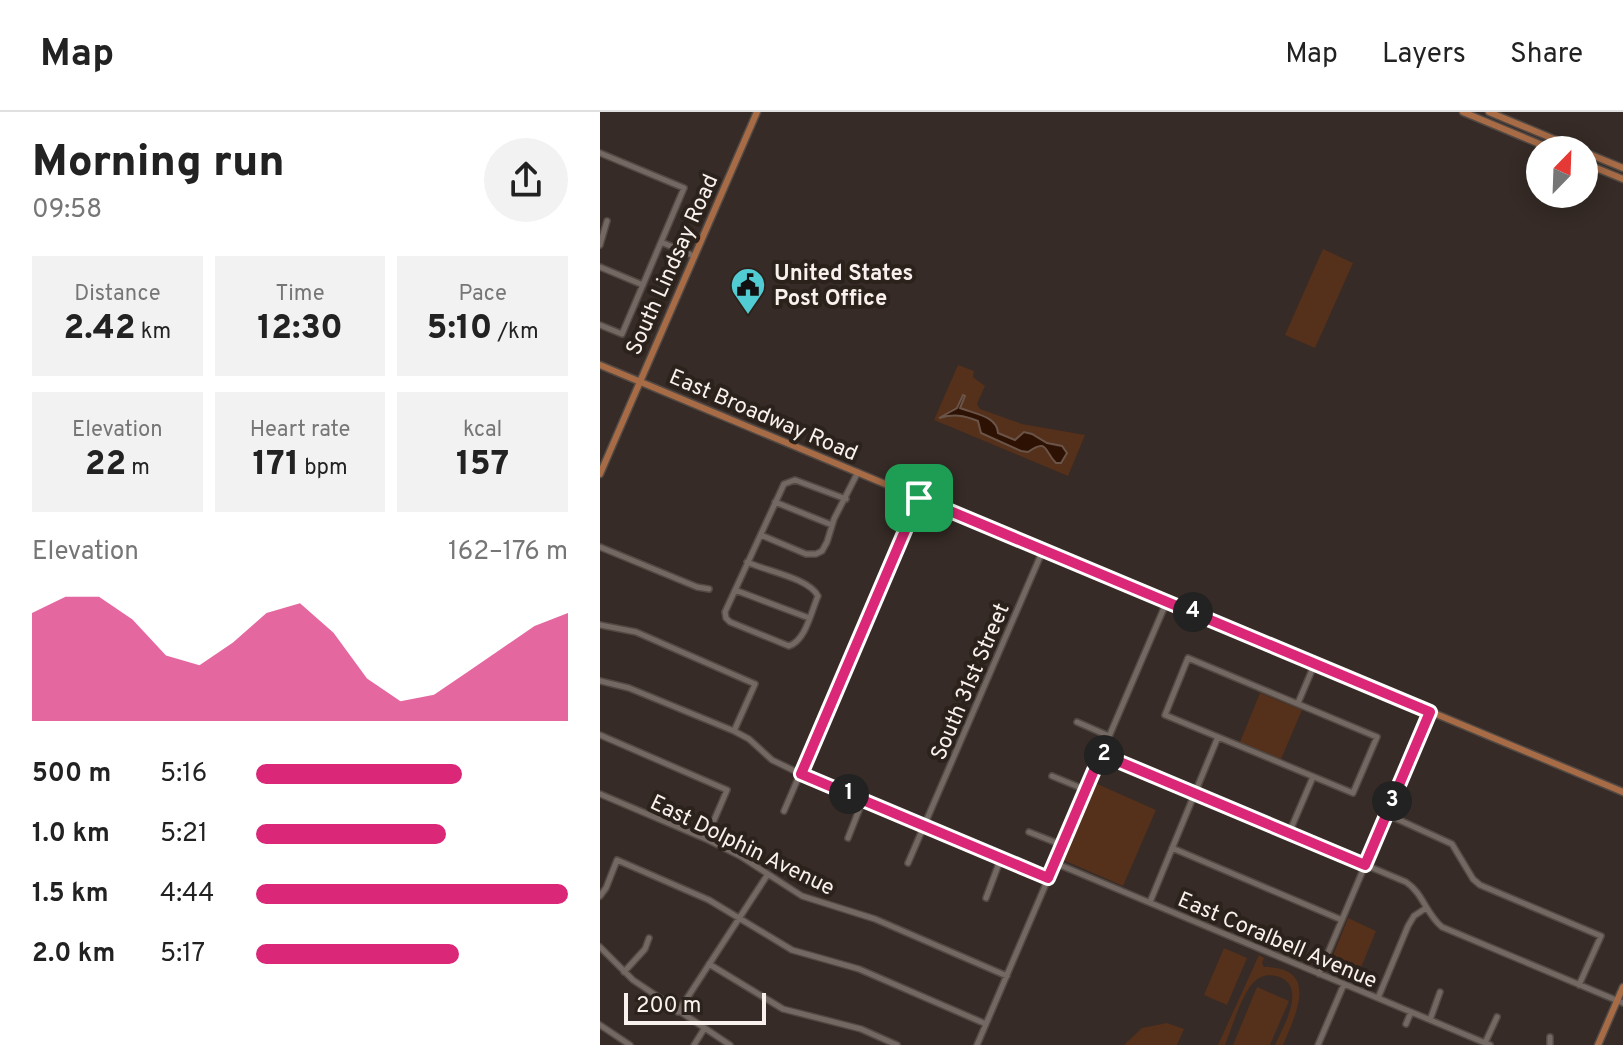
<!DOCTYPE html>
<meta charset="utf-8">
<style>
:root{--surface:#fff;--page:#f2f2f2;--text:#222;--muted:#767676;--line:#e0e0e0;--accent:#db2777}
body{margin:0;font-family:Overpass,sans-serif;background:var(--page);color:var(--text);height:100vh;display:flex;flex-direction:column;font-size:30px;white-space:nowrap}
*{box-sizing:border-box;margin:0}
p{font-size:26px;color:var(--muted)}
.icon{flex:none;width:44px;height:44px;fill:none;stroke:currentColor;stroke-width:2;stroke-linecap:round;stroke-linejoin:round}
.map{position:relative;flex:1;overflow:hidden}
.details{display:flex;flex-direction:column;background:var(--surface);width:600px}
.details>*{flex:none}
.needle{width:52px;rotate:23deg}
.tools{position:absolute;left:926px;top:24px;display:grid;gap:16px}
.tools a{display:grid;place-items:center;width:72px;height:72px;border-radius:50%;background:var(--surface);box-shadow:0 4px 20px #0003;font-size:40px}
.scale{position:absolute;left:24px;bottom:20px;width:142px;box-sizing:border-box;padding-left:8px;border:4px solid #f8f1ed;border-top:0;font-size:22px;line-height:28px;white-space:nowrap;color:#f8f1ed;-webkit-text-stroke:6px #2c221c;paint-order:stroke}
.pin{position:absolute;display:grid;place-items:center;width:68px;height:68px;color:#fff;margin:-34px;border-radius:16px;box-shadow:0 4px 12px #0006}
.km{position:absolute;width:40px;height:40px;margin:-20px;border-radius:50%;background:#222;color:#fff;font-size:22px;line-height:40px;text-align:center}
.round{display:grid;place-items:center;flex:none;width:84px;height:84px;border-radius:42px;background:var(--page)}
.head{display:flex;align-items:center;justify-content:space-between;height:136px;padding:0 32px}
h1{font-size:44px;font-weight:800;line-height:60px}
.stats{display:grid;grid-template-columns:repeat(3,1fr);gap:12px;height:136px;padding:8px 32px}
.stats div{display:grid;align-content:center;border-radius:0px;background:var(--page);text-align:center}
.stats b{font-size:34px;font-weight:800}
.stats small{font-size:22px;font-weight:400}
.stats p{font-size:22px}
.chart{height:224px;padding:16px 32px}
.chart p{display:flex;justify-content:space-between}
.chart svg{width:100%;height:144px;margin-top:8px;fill:var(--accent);opacity:.7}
ul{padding:0 32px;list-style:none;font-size:26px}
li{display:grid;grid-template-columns:128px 96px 1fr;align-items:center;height:60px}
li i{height:20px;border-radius:10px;background:var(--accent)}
header{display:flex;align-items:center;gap:48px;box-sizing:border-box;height:112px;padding:0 40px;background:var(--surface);border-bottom:2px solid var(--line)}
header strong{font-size:38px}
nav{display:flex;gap:44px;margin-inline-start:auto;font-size:28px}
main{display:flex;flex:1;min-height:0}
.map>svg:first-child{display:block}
.green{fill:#55301a}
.water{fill:#2d1102;stroke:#6a5448;stroke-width:2}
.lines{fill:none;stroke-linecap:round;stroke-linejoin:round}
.minor-casing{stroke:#524944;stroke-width:8}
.major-casing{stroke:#524944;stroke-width:9}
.minor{stroke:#746862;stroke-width:5}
.major{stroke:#a76b46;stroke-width:6}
.route-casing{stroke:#fff;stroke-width:16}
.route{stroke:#db2777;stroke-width:10}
.labels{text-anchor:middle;stroke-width:8;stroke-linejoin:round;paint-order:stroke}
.street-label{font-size:22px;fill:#f8f1ed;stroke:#2c221c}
.poi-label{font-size:22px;font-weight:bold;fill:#f8f1ed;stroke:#2c221c;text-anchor:start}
</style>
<header>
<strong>Map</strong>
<nav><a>Map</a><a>Layers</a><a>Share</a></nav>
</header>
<main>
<section class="details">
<div class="head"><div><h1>Morning run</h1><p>09:58</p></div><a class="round"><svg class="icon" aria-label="share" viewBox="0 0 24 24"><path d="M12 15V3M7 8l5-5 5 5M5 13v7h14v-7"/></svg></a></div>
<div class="stats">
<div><p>Distance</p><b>2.42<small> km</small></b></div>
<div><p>Time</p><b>12:30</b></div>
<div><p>Pace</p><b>5:10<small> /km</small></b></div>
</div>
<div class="stats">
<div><p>Elevation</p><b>22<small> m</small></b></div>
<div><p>Heart rate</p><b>171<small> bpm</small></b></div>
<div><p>kcal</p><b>157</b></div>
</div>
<div class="chart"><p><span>Elevation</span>162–176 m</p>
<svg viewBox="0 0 160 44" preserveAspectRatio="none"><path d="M0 44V11L10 6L20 6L30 13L40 24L50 27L60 20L70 11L80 8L90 17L100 31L110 38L120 36L130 29L140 22L150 15L160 11V44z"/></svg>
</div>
<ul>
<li><b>500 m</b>5:16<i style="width:66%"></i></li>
<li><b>1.0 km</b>5:21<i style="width:61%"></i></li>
<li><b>1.5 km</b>4:44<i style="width:100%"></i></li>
<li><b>2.0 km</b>5:17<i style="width:65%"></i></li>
</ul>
</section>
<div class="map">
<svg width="1023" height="933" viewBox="0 0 1023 933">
<rect width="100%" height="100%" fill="#362b26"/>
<path class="green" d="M723 137 753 151 715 236 685 223Z
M358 253 374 259 373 265 385 274 377 292 380 297 422 312 485 323 468 364 334 308Z
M660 581 702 598 681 647 640 630Z
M495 671 556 698 523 774 463 748Z
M748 806 776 819 755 870 729 860 728 856Z
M624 836 647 846 627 893 604 883Z
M659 843 664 846 662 851 664 855C721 855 695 904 683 933H675C683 915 709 872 676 864 668 862 659 864 653 871 641 884 632 916 625 933H618Z
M657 875 689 889 670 933H633Z
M567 911 584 917 577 933H524L542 916Z"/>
<path class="water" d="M363 283 365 284 360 296C375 302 397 304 398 321L415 328 424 320 432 322 447 331 462 334 467 341 461 351H456C444 339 448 326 428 340L421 339 381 321 378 309C363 303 354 302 339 306L357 296Z"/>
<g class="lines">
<g class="minor-casing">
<path id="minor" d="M0 41 84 76 22 222 0 213
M61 130 94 144
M0 133 7 109
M0 155 43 173
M175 390 232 413
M161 423 206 442H216L222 439 227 430 234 407 258 360
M0 435 97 475 109 477
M147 450C166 459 209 466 218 484 211 500 206 528 189 534L130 510 126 506 125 500 184 372 195 368 246 387
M135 478 209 506
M0 513 36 520 155 572 134 619
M588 546 777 625 753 681 565 603Z
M0 569 29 576 134 619 149 627 172 648 201 662 448 766
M698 591 715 551
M477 610 509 624
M0 623 127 678 106 727
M501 642 806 770C823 781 826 802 842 815L1023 891
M452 664 486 678
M0 682 106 727 140 744 202 784 275 807 407 864
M184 699 319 386
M786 702 852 732 873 767 880 773 1001 824 979 873
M429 720 462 733
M689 721 713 665
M248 726 263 688
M572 736 742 808
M308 751 443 438
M455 751 890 933
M0 784 6 776 17 748 109 788 192 838 259 857 386 912
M386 786 401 746
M550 790 618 625
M0 835 33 868 130 933
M109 852 183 897 261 917 297 933
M24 860 45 837 49 826
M719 862 830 600
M778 886 808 814 814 804 826 796
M78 900 168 762
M830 908 840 880
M806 912 811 900
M0 913 30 933
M885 931 897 905
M94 933 104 917
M377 933 567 489
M718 933 744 872
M950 933V925"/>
</g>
<g class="major-casing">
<path id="major" d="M863 0 954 38
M889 0 980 38
M984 40 1023 56
M984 51 1023 67
M0 253 1023 680
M0 362 157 0
M998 933 1023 875"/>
</g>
<use href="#minor" class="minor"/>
<use href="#major" class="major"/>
</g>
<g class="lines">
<g class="route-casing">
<path id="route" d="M319 386 830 600 765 753 501 642 448 766 201 662Z"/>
</g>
<use href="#route" class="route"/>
</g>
<defs>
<g id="civic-pin" transform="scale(1.8)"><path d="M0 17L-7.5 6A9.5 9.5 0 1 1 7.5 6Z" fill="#51ccd3" stroke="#2c221c"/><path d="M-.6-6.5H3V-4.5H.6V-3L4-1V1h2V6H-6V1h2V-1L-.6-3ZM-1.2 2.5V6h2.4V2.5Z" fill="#111"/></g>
</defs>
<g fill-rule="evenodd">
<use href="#civic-pin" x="148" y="173"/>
</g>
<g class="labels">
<g class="street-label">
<text transform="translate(71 152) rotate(-66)" y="8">South Lindsay Road</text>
<text transform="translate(164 302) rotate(23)" y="8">East Broadway Road</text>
<text transform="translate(369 569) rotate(-67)" y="8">South 31st Street</text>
<text transform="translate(143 732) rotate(26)" y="8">East Dolphin Avenue</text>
<text transform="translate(678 827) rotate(23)" y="8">East Coralbell Avenue</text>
</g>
<g class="poi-label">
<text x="174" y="168">United States<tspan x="174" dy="25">Post Office</tspan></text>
</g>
</g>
</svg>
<div class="tools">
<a><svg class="needle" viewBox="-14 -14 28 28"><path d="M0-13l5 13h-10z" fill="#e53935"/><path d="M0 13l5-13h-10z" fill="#767676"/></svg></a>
</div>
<div class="scale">200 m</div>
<div class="pin" style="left:319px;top:386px;background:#1e9e55"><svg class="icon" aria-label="arrive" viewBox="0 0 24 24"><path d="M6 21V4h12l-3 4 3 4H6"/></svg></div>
<b class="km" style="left:249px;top:682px">1</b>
<b class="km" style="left:504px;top:643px">2</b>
<b class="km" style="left:792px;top:689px">3</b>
<b class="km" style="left:593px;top:500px">4</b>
</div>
</main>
